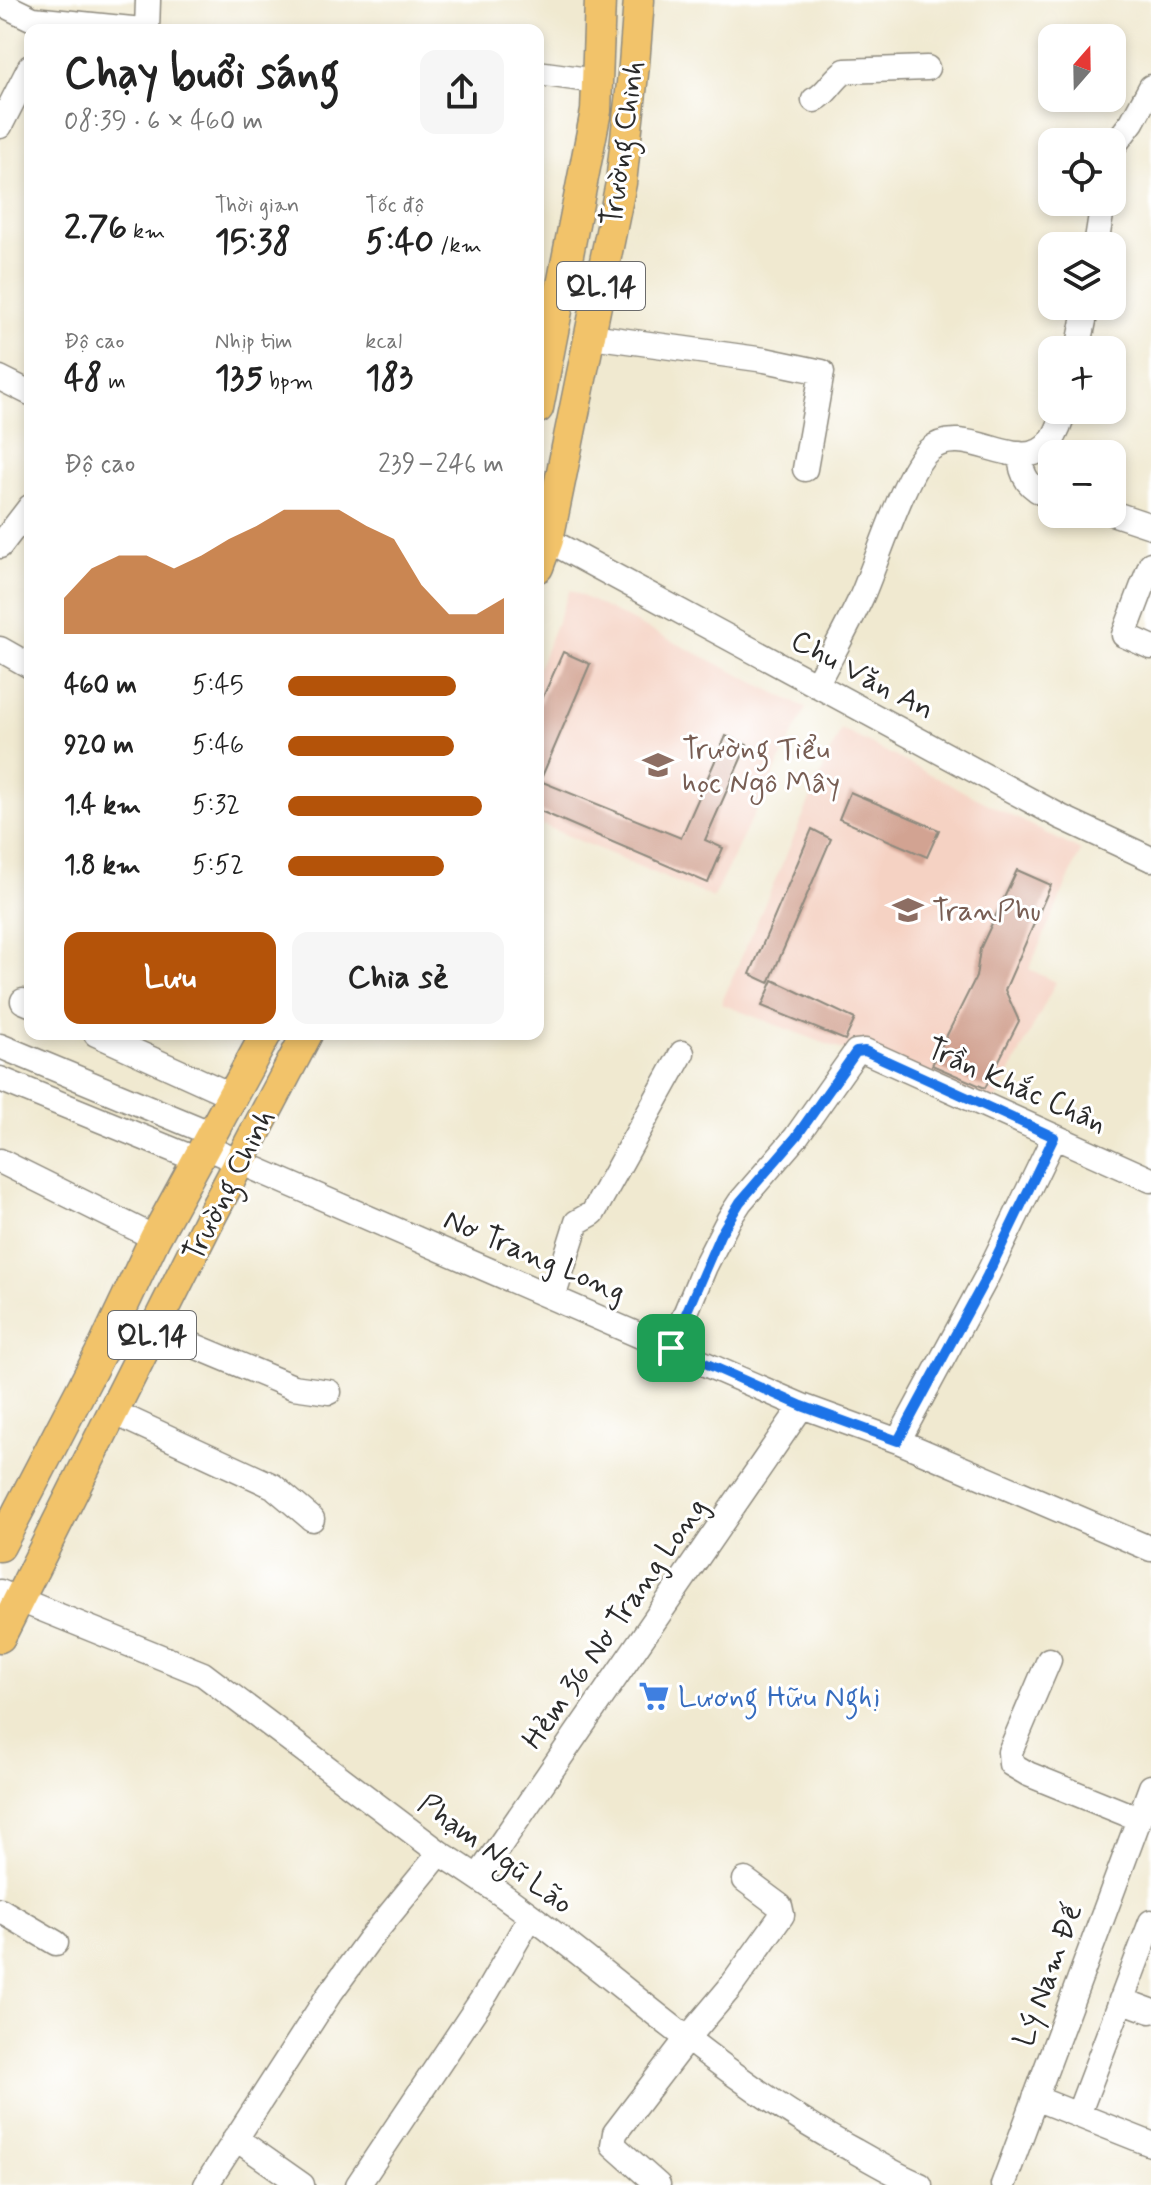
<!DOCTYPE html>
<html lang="vi">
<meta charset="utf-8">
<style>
:root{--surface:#fff;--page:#f6f6f6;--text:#222;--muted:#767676;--accent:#b45309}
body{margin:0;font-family:Mynerve,sans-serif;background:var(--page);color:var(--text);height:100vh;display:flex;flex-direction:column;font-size:30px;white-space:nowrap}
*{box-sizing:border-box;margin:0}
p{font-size:26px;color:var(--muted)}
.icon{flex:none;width:44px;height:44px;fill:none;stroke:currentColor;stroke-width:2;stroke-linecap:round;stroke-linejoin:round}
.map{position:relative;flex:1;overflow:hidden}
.drawer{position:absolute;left:24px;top:24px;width:520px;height:1016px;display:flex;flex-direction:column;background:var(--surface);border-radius:16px;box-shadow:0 4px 12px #0003}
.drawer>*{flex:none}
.needle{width:52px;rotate:20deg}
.controls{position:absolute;left:1038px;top:24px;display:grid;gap:16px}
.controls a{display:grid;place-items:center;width:88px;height:88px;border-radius:16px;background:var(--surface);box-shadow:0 4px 12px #0003;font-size:40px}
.pin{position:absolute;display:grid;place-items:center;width:68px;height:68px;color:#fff;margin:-34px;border-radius:16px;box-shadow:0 4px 12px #0006}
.round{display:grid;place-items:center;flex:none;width:84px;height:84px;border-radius:16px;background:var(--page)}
.head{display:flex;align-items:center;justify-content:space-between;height:136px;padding:0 40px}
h1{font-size:44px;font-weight:700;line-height:60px}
.stats{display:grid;grid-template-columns:repeat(3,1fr);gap:12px;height:136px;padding:8px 40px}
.stats div{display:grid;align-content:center}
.stats b{font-size:34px;font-weight:700}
.stats small{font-size:22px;font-weight:400}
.stats p{font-size:22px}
.chart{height:224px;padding:16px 40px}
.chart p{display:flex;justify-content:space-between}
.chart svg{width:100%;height:144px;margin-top:8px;fill:var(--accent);opacity:.7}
.action{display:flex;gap:16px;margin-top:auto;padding:16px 40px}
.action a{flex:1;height:92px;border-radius:16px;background:var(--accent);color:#fff;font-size:32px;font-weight:700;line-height:92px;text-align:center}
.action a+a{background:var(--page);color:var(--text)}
ul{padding:0 40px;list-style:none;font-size:26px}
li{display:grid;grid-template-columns:128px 96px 1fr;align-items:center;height:60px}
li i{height:20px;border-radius:10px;background:var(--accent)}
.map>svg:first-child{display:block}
.built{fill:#f5d2c3}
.building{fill:#d2a392}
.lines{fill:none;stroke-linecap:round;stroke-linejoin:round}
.minor-casing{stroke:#8e8a7e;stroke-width:27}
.major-casing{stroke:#8e8a7e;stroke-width:33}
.minor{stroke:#fff;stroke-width:24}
.major{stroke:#f2c36a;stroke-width:30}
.route-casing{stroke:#fff;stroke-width:16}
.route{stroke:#1a73e8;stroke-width:10}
.labels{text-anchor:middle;stroke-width:6;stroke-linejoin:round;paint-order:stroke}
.shield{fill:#fff;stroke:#6b6b6b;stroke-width:2}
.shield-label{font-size:28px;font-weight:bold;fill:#2b2b2b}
.street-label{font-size:30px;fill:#2b2b2b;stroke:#fff}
.education-label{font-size:30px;fill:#785e54;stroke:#fff;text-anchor:start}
.shop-label{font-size:30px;fill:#366cbe;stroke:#fff;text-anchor:start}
</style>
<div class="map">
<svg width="1151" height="2185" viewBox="0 0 1151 2185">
<rect width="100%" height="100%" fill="#fff"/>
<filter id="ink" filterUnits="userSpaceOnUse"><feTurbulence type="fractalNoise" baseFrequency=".0125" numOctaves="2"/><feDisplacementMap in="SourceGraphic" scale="16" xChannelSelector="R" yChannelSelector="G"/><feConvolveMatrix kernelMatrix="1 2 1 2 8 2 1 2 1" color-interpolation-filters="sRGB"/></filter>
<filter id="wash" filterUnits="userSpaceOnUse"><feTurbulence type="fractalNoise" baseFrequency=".006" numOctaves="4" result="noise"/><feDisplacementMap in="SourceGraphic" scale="32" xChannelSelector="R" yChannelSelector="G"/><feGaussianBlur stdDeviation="1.8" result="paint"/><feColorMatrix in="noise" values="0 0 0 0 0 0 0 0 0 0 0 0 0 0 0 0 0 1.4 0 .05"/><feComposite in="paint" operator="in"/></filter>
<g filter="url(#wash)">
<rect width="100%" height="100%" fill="#f0e9d0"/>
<path class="built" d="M570 590 806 708 713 898 538 823V669Z
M841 729 1081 851 1029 969 1056 982 996 1100 845 1051 721 1004Z"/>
<g id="blocks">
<path class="building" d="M563 652 590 664 540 781 681 838 726 736 747 745 705 840 723 848 708 883 538 810V708Z
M850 792 939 830 927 857 839 819Z
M812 829 831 839 769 983 750 974Z
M1017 870 1051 885 1005 990 1019 1021 985 1088 932 1065 976 977 980 949Z
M773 980 855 1019 845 1040 762 1006Z"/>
</g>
</g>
<g filter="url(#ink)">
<use href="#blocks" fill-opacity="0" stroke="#8e8a7e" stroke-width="2"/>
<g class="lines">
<g class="minor-casing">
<path id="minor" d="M0 3 33 19 142 30
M147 30 148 0
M538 73 596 81
M814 100C827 94 833 79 845 71L927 68
M0 126 30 67
M1112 148 1132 122 1151 87
M1096 246 1103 202
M591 336 765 360 822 372 805 469
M1078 350 1087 306
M0 378 30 393
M1020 454C1021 477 1029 489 1052 497
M1112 513 1151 526
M538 537 548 540 1061 817 1151 859
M0 546 30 507
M1151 564 1124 635 1151 647
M0 649 30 666
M816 685C831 656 847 628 861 598 876 565 905 470 929 450 972 414 1042 504 1064 410
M23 1001 30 1004
M96 1034 233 1096
M0 1046 212 1134
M0 1079 198 1160
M205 1147 802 1406 898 1441 1151 1549
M0 1161 155 1238
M553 1298 577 1222 593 1213 682 1053
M154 1329 293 1387 329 1392
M671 1348 705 1266 729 1219 740 1202 796 1137 856 1052 865 1051 1151 1180
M113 1412 273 1486 312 1519
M898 1441 986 1278 1054 1137
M0 1592 203 1674 440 1853C585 1943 704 2071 855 2151 876 2163 898 2176 920 2185
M1049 1660 1010 1752 1011 1764 1028 1774 1139 1819
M478 1877 802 1406
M0 1910 56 1943
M1121 2000 1151 2011
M1035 2098 1151 2144
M1078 2115 1151 1922
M235 2138 302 2185
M206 2185 328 1996 368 1941 440 1853
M358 2185 487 1992 531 1916
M658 2185 613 2145 615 2133 686 2040 729 1989 782 1915 780 1906 745 1880
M1003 2185 1151 1787"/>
</g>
<g class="major-casing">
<path id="major" d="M538 408 596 111 600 0
M538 567 548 540 621 183 634 65 639 0
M0 1546 105 1344 155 1238 266 1034
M0 1637 207 1224 307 1034"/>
</g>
<use href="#minor" class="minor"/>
<use href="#major" class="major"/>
</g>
</g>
<g class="lines" filter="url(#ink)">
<g class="route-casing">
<path id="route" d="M865 1051 1054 1137 986 1278 898 1441 802 1406 671 1348 720 1235 740 1202 796 1137 856 1052Z"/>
</g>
<use href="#route" class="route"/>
</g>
<defs>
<g id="school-bare" transform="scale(2.4)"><path d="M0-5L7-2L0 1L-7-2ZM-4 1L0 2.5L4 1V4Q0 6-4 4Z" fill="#8d6e63" stroke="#fff" stroke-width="2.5" paint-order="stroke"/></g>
<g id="supermarket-bare" transform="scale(2.4)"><path d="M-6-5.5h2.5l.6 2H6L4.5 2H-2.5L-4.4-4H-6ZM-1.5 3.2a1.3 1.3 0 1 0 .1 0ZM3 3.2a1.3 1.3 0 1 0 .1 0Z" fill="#3f7fe0" stroke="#fff" stroke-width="2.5" paint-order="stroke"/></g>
</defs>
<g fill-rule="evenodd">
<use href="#school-bare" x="658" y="765"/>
<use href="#school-bare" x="908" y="910"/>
<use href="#supermarket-bare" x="654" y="1696"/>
</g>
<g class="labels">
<g class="shield">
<rect x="557" y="262" width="88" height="48" rx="6"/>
<rect x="108" y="1311" width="88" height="48" rx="6"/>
</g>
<g class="shield-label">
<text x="601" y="296">QL.14</text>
<text x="152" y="1345">QL.14</text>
</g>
<g class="street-label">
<text transform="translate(622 143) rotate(-82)" y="10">Trường Chinh</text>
<text transform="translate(863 674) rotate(28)" y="10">Chu Văn An</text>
<text transform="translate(1017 1085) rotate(24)" y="10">Trần Khắc Chân</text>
<text transform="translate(228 1185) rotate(-63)" y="10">Trường Chinh</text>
<text transform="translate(535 1255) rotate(23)" y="10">Nơ Trang Long</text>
<text transform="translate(614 1623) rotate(-55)" y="10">Hẻm 36 Nơ Trang Long</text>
<text transform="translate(496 1853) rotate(36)" y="10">Phạm Ngũ Lão</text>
<text transform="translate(1047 1975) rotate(-70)" y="10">Lý Nam Đế</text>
</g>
<g class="education-label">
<text x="682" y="758">Trường Tiểu<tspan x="682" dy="34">học Ngô Mây</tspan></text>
<text x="932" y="920">TranPhu</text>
</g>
<g class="shop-label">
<text x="678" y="1706">Lương Hữu Nghị</text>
</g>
</g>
</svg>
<div class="controls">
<a><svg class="needle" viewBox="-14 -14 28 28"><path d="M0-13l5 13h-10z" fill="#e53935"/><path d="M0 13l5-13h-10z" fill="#767676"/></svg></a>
<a><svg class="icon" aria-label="locate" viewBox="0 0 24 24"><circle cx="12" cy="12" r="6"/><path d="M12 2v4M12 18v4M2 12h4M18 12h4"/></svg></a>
<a><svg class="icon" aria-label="layers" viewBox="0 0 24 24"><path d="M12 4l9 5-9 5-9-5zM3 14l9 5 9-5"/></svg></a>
<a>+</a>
<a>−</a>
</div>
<div class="pin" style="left:671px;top:1348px;background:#1e9e55"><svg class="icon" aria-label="arrive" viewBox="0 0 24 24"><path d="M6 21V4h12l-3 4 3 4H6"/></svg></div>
<section class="drawer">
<div class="head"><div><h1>Chạy buổi sáng</h1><p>08:39 · 6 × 460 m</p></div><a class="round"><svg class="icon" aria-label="share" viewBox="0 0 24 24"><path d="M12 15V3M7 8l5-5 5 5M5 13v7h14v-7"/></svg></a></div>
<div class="stats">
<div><b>2.76<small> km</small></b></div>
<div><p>Thời gian</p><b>15:38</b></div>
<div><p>Tốc độ</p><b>5:40<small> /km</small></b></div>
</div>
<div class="stats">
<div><p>Độ cao</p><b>48<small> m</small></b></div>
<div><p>Nhịp tim</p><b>135<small> bpm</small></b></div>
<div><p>kcal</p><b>183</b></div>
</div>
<div class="chart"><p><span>Độ cao</span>239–246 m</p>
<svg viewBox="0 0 160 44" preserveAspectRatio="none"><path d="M0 44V33L10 24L20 20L30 20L40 24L50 20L60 15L70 11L80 6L90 6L100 6L110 11L120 15L130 29L140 38L150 38L160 33V44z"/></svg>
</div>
<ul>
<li><b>460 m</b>5:45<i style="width:78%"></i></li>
<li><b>920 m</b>5:46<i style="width:77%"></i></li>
<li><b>1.4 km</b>5:32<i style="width:90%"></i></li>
<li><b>1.8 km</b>5:52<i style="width:72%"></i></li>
</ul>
<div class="action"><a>Lưu</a><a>Chia sẻ</a></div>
</section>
</div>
